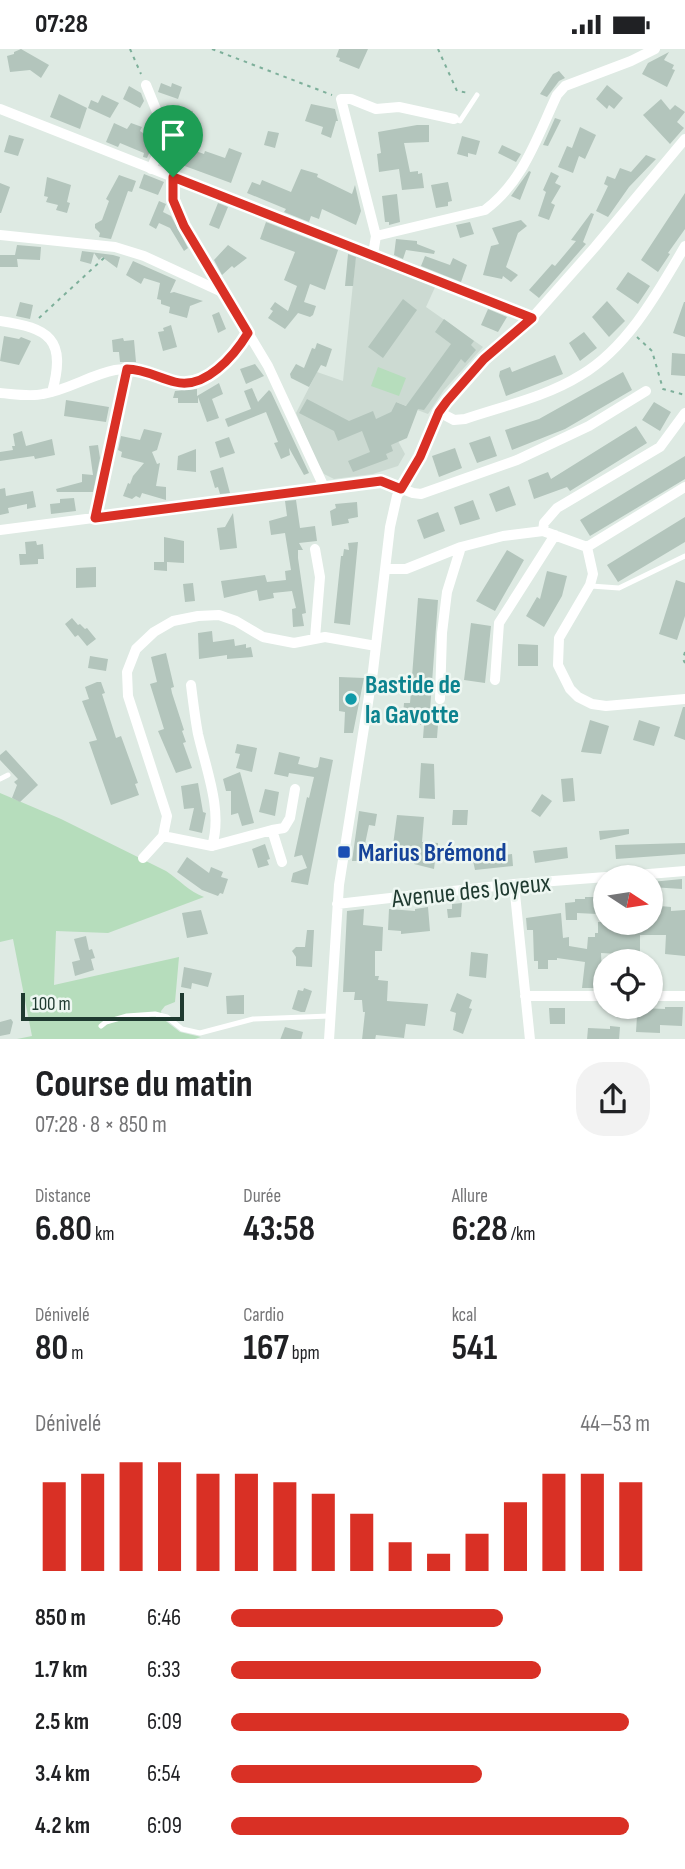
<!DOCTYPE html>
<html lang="fr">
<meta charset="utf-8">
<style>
:root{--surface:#fff;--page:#f2f2f2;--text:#202124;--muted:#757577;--accent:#d93025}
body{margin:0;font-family:"Sofia Sans Condensed",sans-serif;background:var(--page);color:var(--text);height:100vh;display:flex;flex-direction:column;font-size:26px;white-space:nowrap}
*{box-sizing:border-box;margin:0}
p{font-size:23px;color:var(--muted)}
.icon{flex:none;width:38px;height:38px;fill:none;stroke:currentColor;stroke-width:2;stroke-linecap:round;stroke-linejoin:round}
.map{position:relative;height:990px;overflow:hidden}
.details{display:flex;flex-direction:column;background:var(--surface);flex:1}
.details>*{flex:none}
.needle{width:46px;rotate:102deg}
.tools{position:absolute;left:593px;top:816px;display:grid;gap:14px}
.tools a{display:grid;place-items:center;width:70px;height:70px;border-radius:50%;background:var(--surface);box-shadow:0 2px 5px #0004;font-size:35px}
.scale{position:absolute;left:21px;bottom:18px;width:163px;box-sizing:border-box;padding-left:7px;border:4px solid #1f3a30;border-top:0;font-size:19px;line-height:24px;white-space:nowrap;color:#1f3a30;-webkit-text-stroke:5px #eef7f2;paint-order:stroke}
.pin{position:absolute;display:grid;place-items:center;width:60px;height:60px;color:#fff;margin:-72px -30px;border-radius:50% 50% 50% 0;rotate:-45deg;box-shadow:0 0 7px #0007}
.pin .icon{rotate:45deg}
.round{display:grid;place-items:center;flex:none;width:74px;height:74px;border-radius:28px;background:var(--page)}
.overview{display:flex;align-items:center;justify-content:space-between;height:119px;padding:0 35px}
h1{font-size:38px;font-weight:700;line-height:52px}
.metrics{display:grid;grid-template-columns:repeat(3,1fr);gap:10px;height:119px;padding:7px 35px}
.metrics div{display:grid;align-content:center}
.metrics b{font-size:35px;font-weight:700}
.metrics small{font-size:19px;font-weight:400}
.metrics p{font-size:19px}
.chart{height:196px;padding:14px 35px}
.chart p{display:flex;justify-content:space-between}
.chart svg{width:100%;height:126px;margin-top:7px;stroke:var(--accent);stroke-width:6}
ul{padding:0 35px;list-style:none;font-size:23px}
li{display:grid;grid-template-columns:112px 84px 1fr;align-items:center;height:52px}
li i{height:18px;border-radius:9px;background:var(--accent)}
.status{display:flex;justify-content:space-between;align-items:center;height:49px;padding:0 35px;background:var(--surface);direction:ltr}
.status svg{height:19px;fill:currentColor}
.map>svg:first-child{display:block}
.built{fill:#ccdad2}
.green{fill:#b6ddbc}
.building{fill:#b3c5bc}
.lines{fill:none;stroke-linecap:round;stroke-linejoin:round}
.path{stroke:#7daf9a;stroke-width:2;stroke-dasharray:3.5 5;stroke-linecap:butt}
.service{stroke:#fff;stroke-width:5}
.minor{stroke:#fff;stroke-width:10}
.route-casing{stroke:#fff;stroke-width:14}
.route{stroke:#d93025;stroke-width:9}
.culture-dot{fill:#0f9aa8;stroke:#eef7f2;stroke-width:2.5}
.transit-dot{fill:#1a4fb4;stroke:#eef7f2;stroke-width:2.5}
.labels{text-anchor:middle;stroke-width:5;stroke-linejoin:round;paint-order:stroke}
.culture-label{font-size:26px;font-weight:bold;fill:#0d838f;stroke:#eef7f2;text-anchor:start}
.transit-label{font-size:26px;font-weight:bold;fill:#164399;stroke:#eef7f2;text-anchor:start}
.street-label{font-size:26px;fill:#1f3a30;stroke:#eef7f2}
</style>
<div class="status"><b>07:28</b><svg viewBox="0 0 49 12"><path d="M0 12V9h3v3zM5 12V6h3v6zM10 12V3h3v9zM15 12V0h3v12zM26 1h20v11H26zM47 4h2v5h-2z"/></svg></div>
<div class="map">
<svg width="685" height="991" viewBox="0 0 685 991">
<rect width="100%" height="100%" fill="#deeae3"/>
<path class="built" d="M356 205 436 236 426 258 483 298 444 341 428 365 396 353 391 363 398 392 405 405 398 417 373 425 334 430 324 425 314 408 296 364 317 323 343 332Z"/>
<path class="green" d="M378 318 406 329 399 347 371 337Z
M0 744 61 770 166 822C181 832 188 842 204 848L108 884 56 882 54 936 179 908 175 953 165 957 161 962 162 969 180 983 201 988 192 991 17 990 32 987 13 890 0 893Z"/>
<path class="building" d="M21 0 49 16 41 29 30 21 10 23 7 7 14 5V3Z
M339 0H368L359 20 339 12 340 9 336 8Z
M669 3 664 11 674 16 672 20 675 21 667 38 642 25 648 14Z
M559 22 565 29 559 32 547 48 540 45 553 25Z
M161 34 171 38 172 34 182 38 178 50 158 43Z
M607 36 623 49 614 60 609 56 607 60 596 50Z
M129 37 141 44 144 52 140 59 123 50Z
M59 45 87 59 80 80 50 68Z
M102 46 119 54 110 69 88 59 91 51 98 54Z
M661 50 670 61 675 56 685 63 677 73 684 79 670 95 643 66Z
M311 55 335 60 338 72H336L331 89 321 85 323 78 305 72Z
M165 60 193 62 187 80 179 77 178 81H173Z
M555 69 561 71 548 97 543 96Z
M114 74 127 80 131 74 142 78 140 82 143 84 157 87 147 109 143 108 144 104 120 94 118 98 106 93Z
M417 76H429V93L404 94 410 123 418 122V125L422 124 424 139 402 141 399 120 379 123 377 105 381 104 378 83Z
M580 78 596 86 585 110 579 107 573 124 558 118 567 97 572 99Z
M268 82 279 84 275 99 264 96Z
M9 86 24 90 18 107 4 103Z
M462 87 480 92 476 106 468 104V108L457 105Z
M502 96 521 105 516 113 498 104Z
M229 99 242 104 231 134 182 116 186 104 191 106 193 101 204 105 205 102 225 109Z
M646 106 656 110 629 138 608 168 596 162 608 137 604 135 607 127 615 130 620 119 631 123Z
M301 120 318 125 317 128 352 145 355 136 361 162 356 176 322 160 319 170 311 167 309 173 284 163 286 160 247 144 252 133 260 136 262 131 291 143Z
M529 122 531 123 520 151 511 147Z
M551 123 559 127 555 134 561 137 551 154 555 156 549 171 538 167 546 143 543 141Z
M144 125 164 133 158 146 139 139Z
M119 126 136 132 132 143 128 142 111 190 99 188 100 184 95 179V175L102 171 109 152 106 150Z
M47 128 71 136 67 153 70 154 67 164 56 161 58 156 46 153 48 148 44 147Z
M448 133 452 152 448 153V157L436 159 431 136Z
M0 134 10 138 1 164H0Z
M685 144V180L668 204 670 205 658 223 641 211Z
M397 145 400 173 389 176V173H385L382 147Z
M159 152 166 155 163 163 171 167 188 199 184 202 170 179 159 174 156 180 149 176Z
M218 154 228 158 219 180 209 176Z
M591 164 594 165 583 193 586 195 539 249 529 241 552 215 555 217 576 192 571 191Z
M521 171 527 177 518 184 506 218 518 226 511 233 503 227 502 230 483 226 491 197 499 195 492 179Z
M266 173 338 201 325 241 310 235 304 253 316 257 313 266 310 268 298 264 285 280 268 269 273 262 270 260 275 253 288 262 297 237 284 231 295 203 260 190Z
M470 173 474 185 460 189 456 176Z
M396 190 417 192V195L435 202 434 205 406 201 403 210 394 206Z
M17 196 41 198 40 211 17 210 18 218H0V206H15Z
M228 196 247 209 234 219 232 217 222 226 214 211Z
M82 202 113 206 120 208 117 219 102 208 99 211 94 204 91 215 80 212Z
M348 205 356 208 353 237H345Z
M425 207 450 216 453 209 467 216 461 233 421 217Z
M133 212 176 231 170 244 174 243 203 252 190 257 187 269 169 264 170 258 161 255V251L157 250 160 234 144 229 141 235 126 226Z
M628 223 650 237 638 255 616 240Z
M403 250 417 261 383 309 368 298Z
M607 252 625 272 609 288 592 268Z
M20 253 33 256 30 270 16 267Z
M684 253H685V288L673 284Z
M488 260 507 268 498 283 481 276Z
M219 263 226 280 218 284 212 266Z
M444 270 474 292 471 296 476 301 465 314 461 310 424 361 418 360 407 389 391 396 393 402 386 405 388 410 353 423 348 412 370 403 362 382 338 392 334 382 299 364 307 350 349 372 373 362 376 370 391 363 396 353 406 357 451 295 435 283Z
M171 276 177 298 163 302 158 283 164 282 163 279Z
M584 283 597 299 580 312 569 294Z
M4 287 19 290 21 288 31 292 19 316 0 312Z
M123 289 124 292 134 291 136 313H120L119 303H113L112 291Z
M317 294 332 300 326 318 321 316 309 338 291 329 290 325 296 315 304 319 312 299 315 300Z
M672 304 685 305V327L671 326Z
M555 306 563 325 506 347 499 327 500 322 510 318 512 323Z
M255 315 264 327 246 335 240 320Z
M623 323 632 341 565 380 512 401 505 381 539 370Z
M219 334 223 345 212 350 219 369 207 373 198 348V354H178V349H173L175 342 197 340V347Z
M252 339 258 353 269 341 271 343 309 424 304 426 289 399 290 406 281 410 274 394 278 393 266 363 228 378 225 370 251 360 244 342Z
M66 351 109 358 106 373 64 367Z
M654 353 671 363 660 382 642 371Z
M636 377 647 394 570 442 567 438 534 450 528 431 548 423 551 430Z
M144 380 162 384 157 401 152 403 157 415 160 414 156 437 166 438V451L142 444 140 449 136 447 132 450 123 447 128 434 130 435 133 427 144 414 121 408 122 403 118 401 121 387 140 391Z
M22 382 26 397 52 390 55 406 35 410 34 407 0 412V403L13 401 12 397H15L13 385Z
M490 387 497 407 477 414 469 394Z
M229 388 235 404 220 409 215 393Z
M98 396 100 409 93 443H57L56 440 82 433V425L93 426 89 397Z
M455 399 462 419 439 428 432 407Z
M196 400V423L177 421 178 407Z
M685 407V430L590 487 580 471Z
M223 418 230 444 220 445 218 438 215 439 210 422Z
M509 437 516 456 496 463 489 445Z
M5 439 6 447 33 442 36 458 27 460V455L8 459 9 464 0 466V440Z
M74 449 76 462 51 465 50 455 60 454V450Z
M296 451 300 479 315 477 317 492 299 494 303 501H298V509L306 564 302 565 304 577 293 578 292 560 296 559 292 542 273 544 274 549 259 552 257 541 224 549 221 532 265 526 267 533 286 531 285 522 291 521 285 484 271 486 269 472 287 467 285 452Z
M473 451 480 470 460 476 454 458Z
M357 453 358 468 348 470 349 474 332 477 330 462 336 459 335 455Z
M438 463 445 482 424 490 417 471Z
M233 464 237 499 220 501 217 479 225 478Z
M685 468V493L618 533 607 516Z
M164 488 184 492V514L167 513V522L154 521V513H164Z
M36 492 37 496 43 495 44 510H38V515L20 516 19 505H26L25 493Z
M358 493 350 576 334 574 341 507H343L344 500 349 501 348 494Z
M507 501 524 511 495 562 476 552Z
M96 518V538L76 539V519Z
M547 522 567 527 562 547 544 578 526 567 537 548 540 550Z
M676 531 685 534V567L677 591 659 585Z
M193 534 195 552 185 553 183 535Z
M418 549 438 551 430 661 439 662 437 689H423L424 676H420L421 668 403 666 404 654H410Z
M72 569 78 576 80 575 85 580 87 579 96 590 87 597 78 586 75 588 65 575Z
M471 574 491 577 485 634 464 631Z
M212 582 213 593 234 590 235 597 246 595V599L251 598 253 608 227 610V606L199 610 198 584Z
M518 595 538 596V617H518Z
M166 604 174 638 171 639 172 644 184 681 182 682 186 693 183 694 192 719 176 724 158 682 164 680 150 635 157 633 151 608Z
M90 607 108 610 106 622 88 619Z
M339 628 364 629 353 684H344L345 663 339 662Z
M97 633H101L105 644 102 645 116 689 121 687 138 734 135 735 139 746 111 756 89 693 97 691 82 652 89 650 85 638Z
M683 658H685V691L674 687Z
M590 671 609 677 601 705 581 703Z
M639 671 660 678 654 697 633 691Z
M237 695 257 699 252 723 236 719 240 705 235 704Z
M6 701 38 736 20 753 12 749 17 736 14 733 18 730 0 711V706Z
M279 703 300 708 298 715 315 719 318 718 320 708 333 711 308 836 291 833 293 824 307 819 302 806 294 808 307 748 309 749 314 728 289 724 288 728 274 725Z
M421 714 434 715 435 750 419 749Z
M240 723 254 774 242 777 238 764 231 766V742H226L223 730Z
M573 729 575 752 563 753 561 730Z
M198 734 203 763 206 764 202 784 189 781 194 759 184 760 181 737Z
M265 740 279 743 275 767 259 763Z
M542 745 552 752 540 768 531 762Z
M453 761H468L467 776H452Z
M359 762 377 765 375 777 369 776 365 795H369L366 812H352Z
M397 766 424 768 422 793 438 794V798L441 799 439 813 435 812 434 820 414 815 415 800 393 796Z
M629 780V785L600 791 599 782Z
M685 794V805L616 810 615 796Z
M265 795 270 810 267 811 269 816 258 819 252 800Z
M493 798H504V806L512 805 513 817 475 821 472 807 494 804Z
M567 798 568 809 535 814 533 802Z
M187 808 209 824 211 818 223 823 221 828 228 830 223 845 220 844 218 847 202 841 177 823Z
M682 830V840L651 838V833Z
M585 848H599L597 865 577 864V871H566L565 854 575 853V850H585Z
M462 854 461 868 448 869 447 860H452V855Z
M660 857 671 858V862L685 861V907L665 905 666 886H640V910L619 909 620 905 601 904 602 926H606V939H582L585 913 557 909V911H548V920H538V912H534L533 881H527L526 869 561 864 563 889 569 888V897L587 900 588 888H595V884H598V873H651V866H660Z
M428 858 430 882 401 885V882L388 881 389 860 415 862V860Z
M364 860 363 876 383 878 382 902H375V927H379L378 931 388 932 387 952 428 955 425 977 406 975 404 989 376 986 375 991H362L365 963H363L362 951H354L355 943H343L347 862Z
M201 861 208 885 187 889 182 864Z
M307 881H314L312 918 296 917V908L292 902 296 898H305Z
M86 887 89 901 92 900 95 909 91 910 94 921 75 927 72 913 80 911 74 890Z
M471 903 488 905 486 929 469 927Z
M184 918 212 924 208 938 192 934 191 940 181 938Z
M304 939 312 942 305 963H301L292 960 298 941 303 942Z
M457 944 472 951 469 959 472 960 463 985 453 981 456 964 450 962Z
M244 946V965H227L226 947Z
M665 958H683L682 977 660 976V984L636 983 637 967H642V959L665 960Z
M549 959H565V975H550Z
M11 970 13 973 10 985 0 987V973Z
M610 977 620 978 619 991H587L588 979 610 980Z
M285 978 303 983 301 991H280Z"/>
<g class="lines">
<path class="path" d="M130 0 141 25
M212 0 332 46
M438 0 457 42 469 44
M39 269 104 209
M637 288 652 302 663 340 685 346
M685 603 683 610 685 614"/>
<path class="service" d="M454 70 460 72 477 46
M591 537 619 539 685 507
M0 730 8 726
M101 977 106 973 127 967 155 965 167 968 182 980 200 984 253 970 329 967"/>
<path class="minor" d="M146 36 166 85 151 120
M0 60 532 269
M173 128V151L184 177 268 317 324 438
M0 186 115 198 144 207 222 243
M376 187 485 161C523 133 537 88 557 46L565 37 631 12 655 0
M373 205 376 187 341 50H351L376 60 399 58 454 70
M0 272C49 279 67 290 52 343
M0 344C14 345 30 348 43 345 68 341 90 326 115 321 138 317 156 330 177 334 206 340 235 306 248 284
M439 363 454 371 465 370C503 357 546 348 581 326 628 298 658 243 685 197
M95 469 127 320
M0 481 381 432 413 444 421 445 517 411 589 377 646 342
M543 482 544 474 557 459 660 398 685 364
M587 498 685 438
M386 520H406L461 498 503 487 543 482 587 498 593 525 590 536 559 589 558 616 570 640 578 648 592 655 606 657 685 650
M315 589 320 528 315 500
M495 631 499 574 555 486
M191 636C193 652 195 669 198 685 206 720 223 762 212 797
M440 650 442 584 447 543 461 498
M272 781 284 779 290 769 295 740
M163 787 212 797 272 781 282 813
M143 809 163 787 167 767 128 647 127 623 136 600 154 583 173 572 198 567 219 566 236 572 263 588 294 594 325 588 376 597
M613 828 685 822
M514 835 530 991
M337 855 514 835 606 828
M525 947H606
M651 947H685
M329 991 339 836 373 622 390 478 397 447 420 408 439 363 460 336 484 310 532 269 595 198 685 90"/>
</g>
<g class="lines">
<g class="route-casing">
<path id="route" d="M173 128 532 269 484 310 447 352 439 363 420 408 401 440 381 432 95 469 127 320C144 320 159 329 175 333 205 341 234 307 248 284L184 177 173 151Z"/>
</g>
<use href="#route" class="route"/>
</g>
<circle class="culture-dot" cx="351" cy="650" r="7"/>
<rect class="transit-dot" x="337" y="796" width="14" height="14" rx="3.5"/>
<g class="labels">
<g class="culture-label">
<text x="365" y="644">Bastide de<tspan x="365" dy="30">la Gavotte</tspan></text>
</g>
<g class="transit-label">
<text x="358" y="812">Marius Brémond</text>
</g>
<g class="street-label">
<text transform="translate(471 841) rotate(-6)" y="9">Avenue des Joyeux</text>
</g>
</g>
</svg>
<div class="tools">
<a><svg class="needle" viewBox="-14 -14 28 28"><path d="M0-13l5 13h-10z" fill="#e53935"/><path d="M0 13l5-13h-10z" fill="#757577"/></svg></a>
<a><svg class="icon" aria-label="locate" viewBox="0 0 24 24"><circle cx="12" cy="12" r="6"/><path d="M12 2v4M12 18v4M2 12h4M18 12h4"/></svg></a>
</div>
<div class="scale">100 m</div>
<div class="pin" style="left:173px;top:128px;background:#1e9e55"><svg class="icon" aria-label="arrive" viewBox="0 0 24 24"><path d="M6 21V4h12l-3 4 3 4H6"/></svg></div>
</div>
<section class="details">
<div class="overview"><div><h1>Course du matin</h1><p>07:28 · 8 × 850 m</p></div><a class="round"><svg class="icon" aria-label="share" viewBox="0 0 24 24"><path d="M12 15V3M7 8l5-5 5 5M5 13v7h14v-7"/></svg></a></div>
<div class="metrics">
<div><p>Distance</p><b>6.80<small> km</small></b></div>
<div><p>Durée</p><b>43:58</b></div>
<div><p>Allure</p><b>6:28<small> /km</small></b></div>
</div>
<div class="metrics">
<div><p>Dénivelé</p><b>80<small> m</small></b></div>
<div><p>Cardio</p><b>167<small> bpm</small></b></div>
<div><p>kcal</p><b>541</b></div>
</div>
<div class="chart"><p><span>Dénivelé</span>44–53 m</p>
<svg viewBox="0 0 160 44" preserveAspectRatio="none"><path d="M5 44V13M15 44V10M25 44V6M35 44V6M45 44V10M55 44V10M65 44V13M75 44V17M85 44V24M95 44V34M105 44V38M115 44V31M125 44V20M135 44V10M145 44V10M155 44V13"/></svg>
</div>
<ul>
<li><b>850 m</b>6:46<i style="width:65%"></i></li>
<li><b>1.7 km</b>6:33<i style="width:74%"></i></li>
<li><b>2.5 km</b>6:09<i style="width:95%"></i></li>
<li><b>3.4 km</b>6:54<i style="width:60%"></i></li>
<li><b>4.2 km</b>6:09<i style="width:95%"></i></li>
</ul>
</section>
